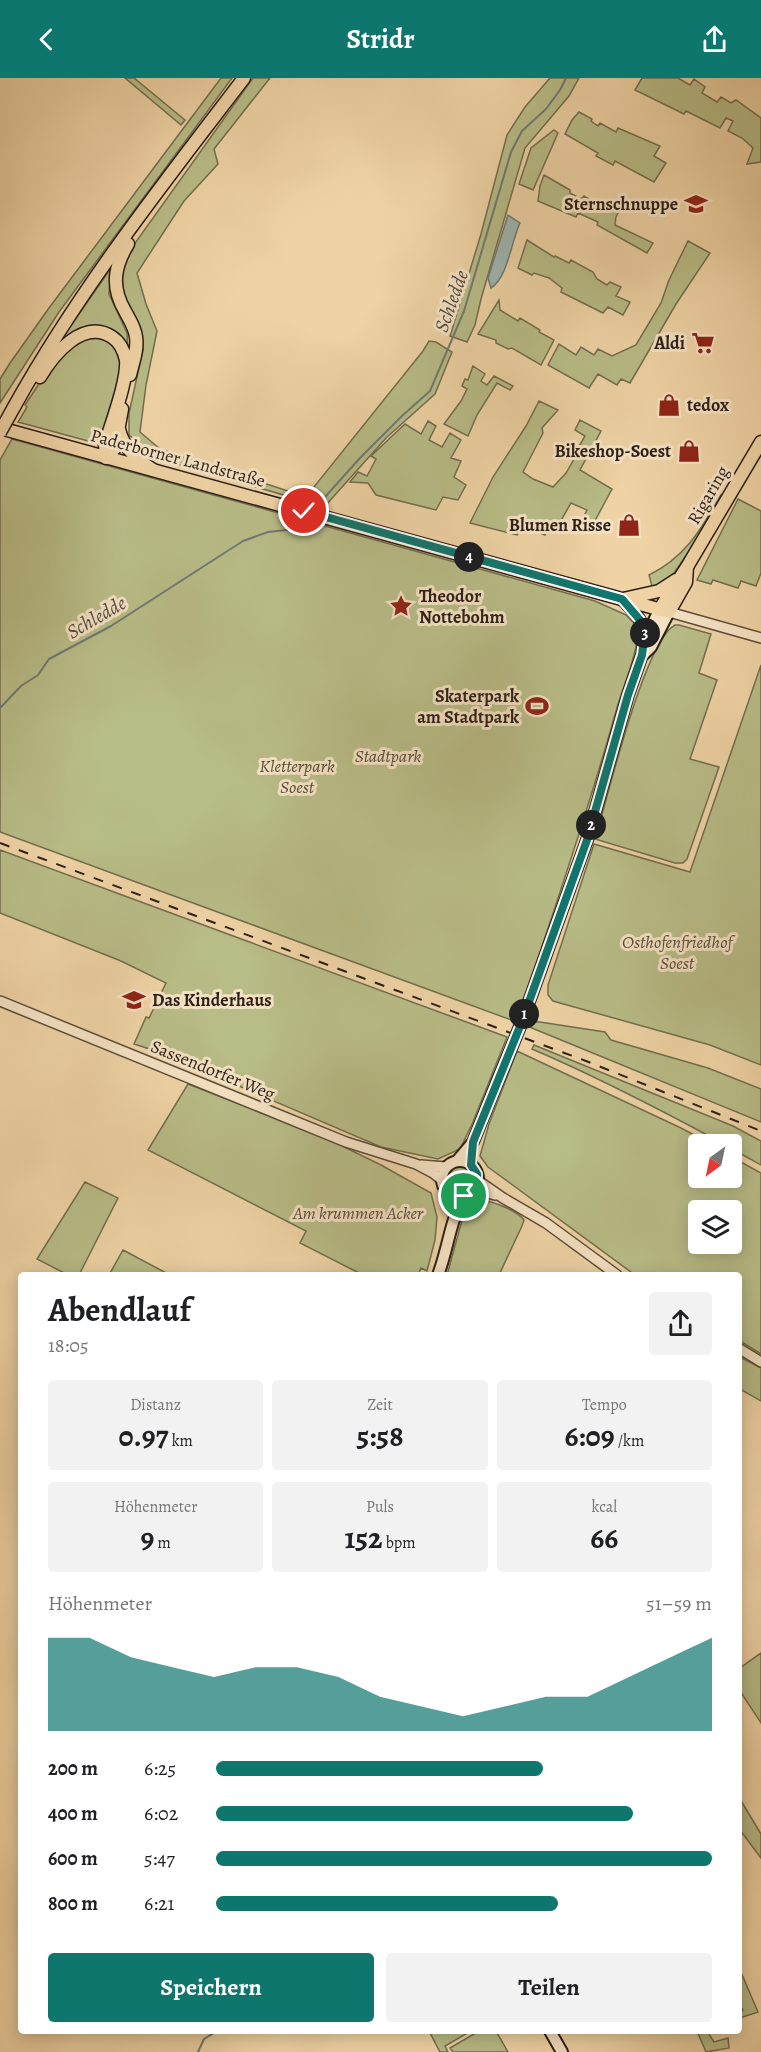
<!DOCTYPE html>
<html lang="de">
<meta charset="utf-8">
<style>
:root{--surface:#fff;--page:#f2f2f2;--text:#202124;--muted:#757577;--accent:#0f766e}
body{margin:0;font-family:Alegreya,serif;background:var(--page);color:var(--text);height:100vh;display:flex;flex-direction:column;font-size:22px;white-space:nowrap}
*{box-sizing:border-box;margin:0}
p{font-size:20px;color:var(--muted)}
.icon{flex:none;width:33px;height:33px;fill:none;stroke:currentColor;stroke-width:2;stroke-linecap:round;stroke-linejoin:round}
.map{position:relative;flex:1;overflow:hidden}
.drawer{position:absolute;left:18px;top:1194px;width:724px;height:762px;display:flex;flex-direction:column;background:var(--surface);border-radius:6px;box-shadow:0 3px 15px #0003}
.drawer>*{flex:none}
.needle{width:39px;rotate:213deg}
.tools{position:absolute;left:688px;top:1056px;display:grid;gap:12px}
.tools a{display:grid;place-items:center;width:54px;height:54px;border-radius:6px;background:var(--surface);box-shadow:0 3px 15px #0003;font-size:30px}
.pin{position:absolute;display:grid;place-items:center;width:51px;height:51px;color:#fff;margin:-26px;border:3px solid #fff;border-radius:50%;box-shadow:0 2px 6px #0007}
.km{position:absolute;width:30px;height:30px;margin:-15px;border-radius:50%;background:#222;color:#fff;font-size:16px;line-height:30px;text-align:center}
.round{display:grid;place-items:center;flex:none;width:63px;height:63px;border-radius:6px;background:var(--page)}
.summary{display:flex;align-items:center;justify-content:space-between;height:102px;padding:0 30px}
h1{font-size:33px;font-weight:600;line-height:45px}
.figures{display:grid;grid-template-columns:repeat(3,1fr);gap:9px;height:102px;padding:6px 30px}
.figures div{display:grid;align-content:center;border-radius:6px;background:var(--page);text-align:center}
.figures b{font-size:30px;font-weight:600}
.figures small{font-size:16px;font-weight:400}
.figures p{font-size:16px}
.chart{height:168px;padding:12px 30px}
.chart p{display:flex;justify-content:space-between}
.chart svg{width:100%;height:108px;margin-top:6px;fill:var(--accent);opacity:.7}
.action{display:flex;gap:12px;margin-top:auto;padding:12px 30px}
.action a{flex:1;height:69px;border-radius:6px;background:var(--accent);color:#fff;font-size:24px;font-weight:600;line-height:69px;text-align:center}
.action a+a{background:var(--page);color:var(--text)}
ul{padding:0 30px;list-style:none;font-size:20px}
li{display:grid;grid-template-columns:96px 72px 1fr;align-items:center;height:45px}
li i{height:15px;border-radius:8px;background:var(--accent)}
header{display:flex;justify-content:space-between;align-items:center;height:78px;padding:0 30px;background:var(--accent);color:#fff;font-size:27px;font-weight:600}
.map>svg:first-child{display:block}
.green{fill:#b8bc87;stroke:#726e4f;stroke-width:1.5;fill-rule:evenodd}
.water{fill:#9db6b1;stroke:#6f7a73;stroke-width:1.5}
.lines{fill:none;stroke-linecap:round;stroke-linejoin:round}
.stream{stroke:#6f7a73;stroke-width:2}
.tertiary-casing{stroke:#5c4c3a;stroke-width:12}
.secondary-casing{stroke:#2b1f17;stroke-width:14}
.primary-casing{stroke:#2b1f17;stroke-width:15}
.trunk-casing{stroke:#2b1f17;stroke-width:15}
.tertiary{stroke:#f5e2c4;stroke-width:9}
.secondary{stroke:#f5e2c4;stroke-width:10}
.primary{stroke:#efd3a5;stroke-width:12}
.trunk{stroke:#efd3a5;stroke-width:12}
.rail{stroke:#2b1f17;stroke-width:2;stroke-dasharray:10 10;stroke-linecap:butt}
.secondary-bridge-casing{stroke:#2b1f17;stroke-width:14;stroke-linecap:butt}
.trunk-bridge-casing{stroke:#2b1f17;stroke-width:15;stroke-linecap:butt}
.secondary-bridge{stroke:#f5e2c4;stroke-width:10}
.trunk-bridge{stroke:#efd3a5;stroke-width:12}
.route-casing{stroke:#fff;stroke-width:12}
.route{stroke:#0f766e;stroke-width:8}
.labels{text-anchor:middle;stroke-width:6;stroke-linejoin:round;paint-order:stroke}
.poi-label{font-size:18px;font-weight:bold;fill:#2b1f17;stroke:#f5e2c4;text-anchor:end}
.street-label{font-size:18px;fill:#2b1f17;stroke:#f5e2c4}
.park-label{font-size:18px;font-style:italic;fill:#554e39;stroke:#f5e2c4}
.water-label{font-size:20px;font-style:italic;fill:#4d4c45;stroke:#f5e2c4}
</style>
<header><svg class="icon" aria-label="back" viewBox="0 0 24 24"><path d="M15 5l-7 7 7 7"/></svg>Stridr<svg class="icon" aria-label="share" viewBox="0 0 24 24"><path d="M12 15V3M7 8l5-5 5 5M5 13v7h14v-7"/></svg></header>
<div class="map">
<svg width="761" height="1974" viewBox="0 0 761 1974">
<rect width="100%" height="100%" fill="#efd3a5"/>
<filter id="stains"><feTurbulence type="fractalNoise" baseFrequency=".00333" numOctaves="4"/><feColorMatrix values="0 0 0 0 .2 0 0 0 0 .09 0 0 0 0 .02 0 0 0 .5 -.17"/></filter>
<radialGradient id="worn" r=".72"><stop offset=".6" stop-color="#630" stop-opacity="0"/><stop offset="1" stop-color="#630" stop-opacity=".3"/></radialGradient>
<path class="green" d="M125 0H134L185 42 181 47Z
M221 0H232L59 234 0 325V301L10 285 49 230Z
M253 0H270L214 71 218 86 184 123 137 195 146 226 157 253 146 307 140 354 160 371 306 419 423 273 429 263 436 264 452 274 435 316 386 360 325 428 306 419 304 423 164 382 148 374 129 357V335L143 272 140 250 124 217 121 195 128 175Z
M550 0H579L569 18 525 70 481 221 475 247 467 264 450 258 481 156 507 57 525 29Z
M642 0H678L690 7 694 1 705 9 702 15 717 24 721 19 731 25 736 22 761 40V84L747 86 753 70 742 60 728 53 733 43 726 40 720 50 686 33 684 36 635 12Z
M579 34 592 41 591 43 598 48 600 45 616 54 618 50 660 68 654 78 666 85 654 104 615 83 613 87 596 78 598 75 565 56 572 42Z
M554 52 558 55 533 112 519 106 531 70Z
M544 97 570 112V115L581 121 584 118 600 128 602 125 613 130 619 120 624 123 616 139 615 147 653 165 647 175 597 147 598 144 578 135 576 139 538 123 540 108Z
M527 162 554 179 555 178 569 185 571 182 593 194 597 201 607 207 610 204 621 209 616 218 630 224 623 237 608 229 603 235 561 214 562 210 549 200 534 195 532 197 518 190Z
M688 163 710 175 676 226 630 305 621 301 617 307 598 296 589 310 548 287 559 266 576 277 581 269 594 277 598 271 612 278 636 267 661 225 669 202Z
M111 190 109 216 127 255 128 276 119 258 105 249 92 248 74 254 56 269Z
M499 222 500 232 518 243 520 240 540 252 539 254 554 262 541 287 512 270 508 271 496 265V262L478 256Z
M81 259 109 260 120 275 122 293 103 356 99 362 88 363 18 344 27 329 25 327 44 298Z
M473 288 485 296 481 303 487 307 494 298 513 308 510 312 497 305 477 337 468 358 444 346 461 323 467 311 462 308 465 301 468 302Z
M539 323 558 332 542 350 543 355 523 394 533 401 553 409 566 395 574 381 562 374 568 365 578 370 585 358 575 352 580 342 601 353 580 392 612 411 590 452 580 446 587 432 571 425 555 453 548 450 545 457 524 448 517 457 470 445 493 399 526 348Z
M428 343 436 348 429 362 442 369 450 355 461 362 451 380 461 383 454 399 466 407 458 422 443 419 436 432 376 417 368 405 350 404 358 394 367 398 376 381 371 378 405 346 421 356Z
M12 361 595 523 626 537 638 549C639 573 623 608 616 633 589 730 557 825 524 921L516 933 514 943 0 754V382Z
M721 417 722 420 704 452 674 495 653 512 649 497C686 479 701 451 721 417Z
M738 421 761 433V495L756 508 741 503 738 510 713 502 711 506 697 502Z
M675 547H679L711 556 699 595 717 602 690 681 719 689 687 781 683 785H675L595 761C607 723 644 563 675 547Z
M761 587V987L710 967 553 923 548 917V907L594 766 690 794Z
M0 772 507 959 473 1044 460 1071 438 1081 381 1069 162 975 134 966 146 939 149 940 166 905 121 883 0 835Z
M533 944H540L605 954 611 962 708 990 761 1011V1044L527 948Z
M534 967 733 1048 761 1063V1087L732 1071V1066H724C661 1032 598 999 532 971Z
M517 973 681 1050 711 1066H699V1100H732V1079L761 1095V1276L740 1263V1197H635L488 1089 480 1078 489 1046ZM699 1132H732V1166H699Z
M188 1006 328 1061 381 1087 431 1115 437 1139 435 1162 427 1193 421 1190 418 1197H363L300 1165 306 1153 148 1072Z
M446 1101a14 14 0 1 1 28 0a14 14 0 1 1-28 0Z
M85 1104 118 1120 79 1197H68L37 1181Z
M475 1121C487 1121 517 1132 524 1142L522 1148 499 1197H447L466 1128Z
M123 1172 170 1197H109Z
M740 1279 761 1290V1323L740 1311Z
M761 1575V1645L740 1613V1590Z
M740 1721 761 1756V1780L740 1752Z
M740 1892 758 1934 740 1940V1935L743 1932 740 1927Z
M429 1953H471L445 1968 448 1974H440Z
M479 1953H496L508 1974H453L450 1970Z
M697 1953H707L714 1964 728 1960 729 1970 706 1974Z"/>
<path class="water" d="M508 137 520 145C511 164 508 199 491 210L488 200Z"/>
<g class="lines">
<path class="stream" d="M316 429 360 380 403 337 430 313 464 233 511 74 522 53 546 31 560 12 566 0
M0 630 21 608 38 597 49 581 111 548 243 463 268 454 305 450 312 443
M198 1974 204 1961 217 1953"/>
<g class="tertiary-casing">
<path id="tertiary" d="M669 534 761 560
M0 923 346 1064 416 1086 433 1095 442 1102
M421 1087 446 1089
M477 1102 503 1120 546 1145 617 1197
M471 1114H484L495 1117
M740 1271 761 1284"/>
</g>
<g class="secondary-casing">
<path id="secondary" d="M622 521C633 533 645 543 645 560
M643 577 651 569 669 534
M521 946 587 762 628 617 642 577 644 564 659 532
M457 1083 473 1064 496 1007
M442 1101a18 18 0 1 1 36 0a18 18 0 1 1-36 0Z
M438 1197C448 1171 450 1143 464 1118
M550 1953 562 1974"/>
</g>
<g class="primary-casing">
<path id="primary" d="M0 350 669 534 686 504 687 489
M623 521 659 513 676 502
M659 532 687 489 761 364"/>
</g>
<g class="trunk-casing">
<path id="trunk" d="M128 166C114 189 111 209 125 233 129 241 135 249 136 259 138 272 133 284 130 297
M40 299C53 277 83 240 112 259 120 264 124 273 126 282 128 302 111 346 105 367L106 380
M14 329C79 212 163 106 244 0
M119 351C123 370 137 381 153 392
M106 380 115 370 122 331"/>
</g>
<use href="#tertiary" class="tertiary"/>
<use href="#secondary" class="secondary"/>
<use href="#primary" class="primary"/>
<use href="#trunk" class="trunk"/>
<path class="rail" d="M0 765 586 983 761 1053"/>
<g class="secondary-bridge-casing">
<path id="secondary-bridge" d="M496 1007 521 946"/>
</g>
<g class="trunk-bridge-casing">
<path id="trunk-bridge" d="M0 354 14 329"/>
</g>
<use href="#secondary-bridge" class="secondary-bridge"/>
<use href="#trunk-bridge" class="trunk-bridge"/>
</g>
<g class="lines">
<g class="route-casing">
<path id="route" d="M304 433 622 521 640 542 645 554 642 577 628 617 587 762 521 946 473 1064 471 1087 477 1096V1105L471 1114 464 1118"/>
</g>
<use href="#route" class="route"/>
</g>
<defs>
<g id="school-bare" transform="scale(1.8)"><path d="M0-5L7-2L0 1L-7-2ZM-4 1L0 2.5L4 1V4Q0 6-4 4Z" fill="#8f2418" stroke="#f5e2c4" stroke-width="2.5" paint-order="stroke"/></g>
<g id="supermarket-bare" transform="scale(1.8)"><path d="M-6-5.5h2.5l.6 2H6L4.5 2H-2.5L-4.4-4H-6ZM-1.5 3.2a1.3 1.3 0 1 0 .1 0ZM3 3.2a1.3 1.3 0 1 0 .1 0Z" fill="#8f2418" stroke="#f5e2c4" stroke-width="2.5" paint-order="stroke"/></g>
<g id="shop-bare" transform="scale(1.8)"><path d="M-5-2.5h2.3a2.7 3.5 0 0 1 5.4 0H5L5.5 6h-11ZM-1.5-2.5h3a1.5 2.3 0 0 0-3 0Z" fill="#8f2418" stroke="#f5e2c4" stroke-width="2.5" paint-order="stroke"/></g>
<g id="sight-bare" transform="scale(1.8)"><path d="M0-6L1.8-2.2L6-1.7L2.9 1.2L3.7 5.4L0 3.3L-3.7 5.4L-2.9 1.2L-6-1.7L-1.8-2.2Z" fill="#8f2418" stroke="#f5e2c4" stroke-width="2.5" paint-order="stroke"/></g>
<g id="stadium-bare" transform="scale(1.8)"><path d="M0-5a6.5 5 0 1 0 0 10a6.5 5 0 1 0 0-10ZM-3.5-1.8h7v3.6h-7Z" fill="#8f2418" stroke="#f5e2c4" stroke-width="2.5" paint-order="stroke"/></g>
</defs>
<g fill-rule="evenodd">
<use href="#school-bare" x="696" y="126"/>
<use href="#supermarket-bare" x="703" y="265"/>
<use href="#shop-bare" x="669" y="327"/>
<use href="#shop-bare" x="689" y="373"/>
<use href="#shop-bare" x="629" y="447"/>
<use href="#sight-bare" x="401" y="528"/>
<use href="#stadium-bare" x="537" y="628"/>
<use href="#school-bare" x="134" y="922"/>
</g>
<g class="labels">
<g class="poi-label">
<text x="678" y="132">Sternschnuppe</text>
<text x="685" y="271">Aldi</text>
<text x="687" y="333" text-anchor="start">tedox</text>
<text x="671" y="379">Bikeshop-Soest</text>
<text x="611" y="453">Blumen Risse</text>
<text x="419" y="524" text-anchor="start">Theodor<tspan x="419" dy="21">Nottebohm</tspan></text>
<text x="519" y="624">Skaterpark<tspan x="519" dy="21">am Stadtpark</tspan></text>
<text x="152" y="928" text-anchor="start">Das Kinderhaus</text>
</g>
<g class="street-label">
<text transform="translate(178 380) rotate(15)" y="6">Paderborner Landstraße</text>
<text transform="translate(708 417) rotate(-60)" y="6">Rigaring</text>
<text transform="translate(213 992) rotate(22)" y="6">Sassendorfer Weg</text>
</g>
<g class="park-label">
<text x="388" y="684">Stadtpark</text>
<text x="297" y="694">Kletterpark<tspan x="297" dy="21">Soest</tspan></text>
<text x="677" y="870">Osthofenfriedhof<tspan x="677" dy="21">Soest</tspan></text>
<text x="358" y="1141">Am krummen Acker</text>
</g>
<g class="water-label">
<text transform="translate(451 223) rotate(-70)" y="7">Schledde</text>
<text transform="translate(96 539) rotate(-30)" y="7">Schledde</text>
</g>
</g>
<rect width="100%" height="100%" filter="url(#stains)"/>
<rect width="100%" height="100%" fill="url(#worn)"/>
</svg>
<div class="tools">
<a><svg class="needle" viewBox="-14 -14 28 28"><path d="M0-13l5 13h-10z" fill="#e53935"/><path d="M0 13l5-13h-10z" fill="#757577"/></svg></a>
<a><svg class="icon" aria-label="layers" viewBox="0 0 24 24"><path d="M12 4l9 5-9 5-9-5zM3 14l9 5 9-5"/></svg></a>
</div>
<div class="pin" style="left:464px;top:1118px;background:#1e9e55"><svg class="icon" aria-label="arrive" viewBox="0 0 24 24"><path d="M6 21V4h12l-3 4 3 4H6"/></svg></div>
<div class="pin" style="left:304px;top:433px;background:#d93025"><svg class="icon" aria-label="check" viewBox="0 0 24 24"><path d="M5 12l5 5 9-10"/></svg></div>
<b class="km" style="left:524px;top:936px">1</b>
<b class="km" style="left:591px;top:747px">2</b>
<b class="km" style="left:645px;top:555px">3</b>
<b class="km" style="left:469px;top:479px">4</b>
<section class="drawer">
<div class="summary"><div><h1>Abendlauf</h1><p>18:05</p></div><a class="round"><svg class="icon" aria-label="share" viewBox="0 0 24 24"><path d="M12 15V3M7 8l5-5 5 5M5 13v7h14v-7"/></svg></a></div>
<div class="figures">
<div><p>Distanz</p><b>0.97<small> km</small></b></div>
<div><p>Zeit</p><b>5:58</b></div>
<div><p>Tempo</p><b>6:09<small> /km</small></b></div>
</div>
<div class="figures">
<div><p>Höhenmeter</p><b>9<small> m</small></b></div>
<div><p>Puls</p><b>152<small> bpm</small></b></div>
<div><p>kcal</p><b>66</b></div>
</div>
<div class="chart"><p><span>Höhenmeter</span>51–59 m</p>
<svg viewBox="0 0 160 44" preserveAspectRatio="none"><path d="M0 44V6L10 6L20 14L30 18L40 22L50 18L60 18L70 22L80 30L90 34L100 38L110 34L120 30L130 30L140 22L150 14L160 6V44z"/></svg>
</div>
<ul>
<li><b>200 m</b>6:25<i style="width:66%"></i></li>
<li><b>400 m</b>6:02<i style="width:84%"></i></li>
<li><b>600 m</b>5:47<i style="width:100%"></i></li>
<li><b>800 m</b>6:21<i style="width:69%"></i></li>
</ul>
<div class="action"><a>Speichern</a><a>Teilen</a></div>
</section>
</div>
